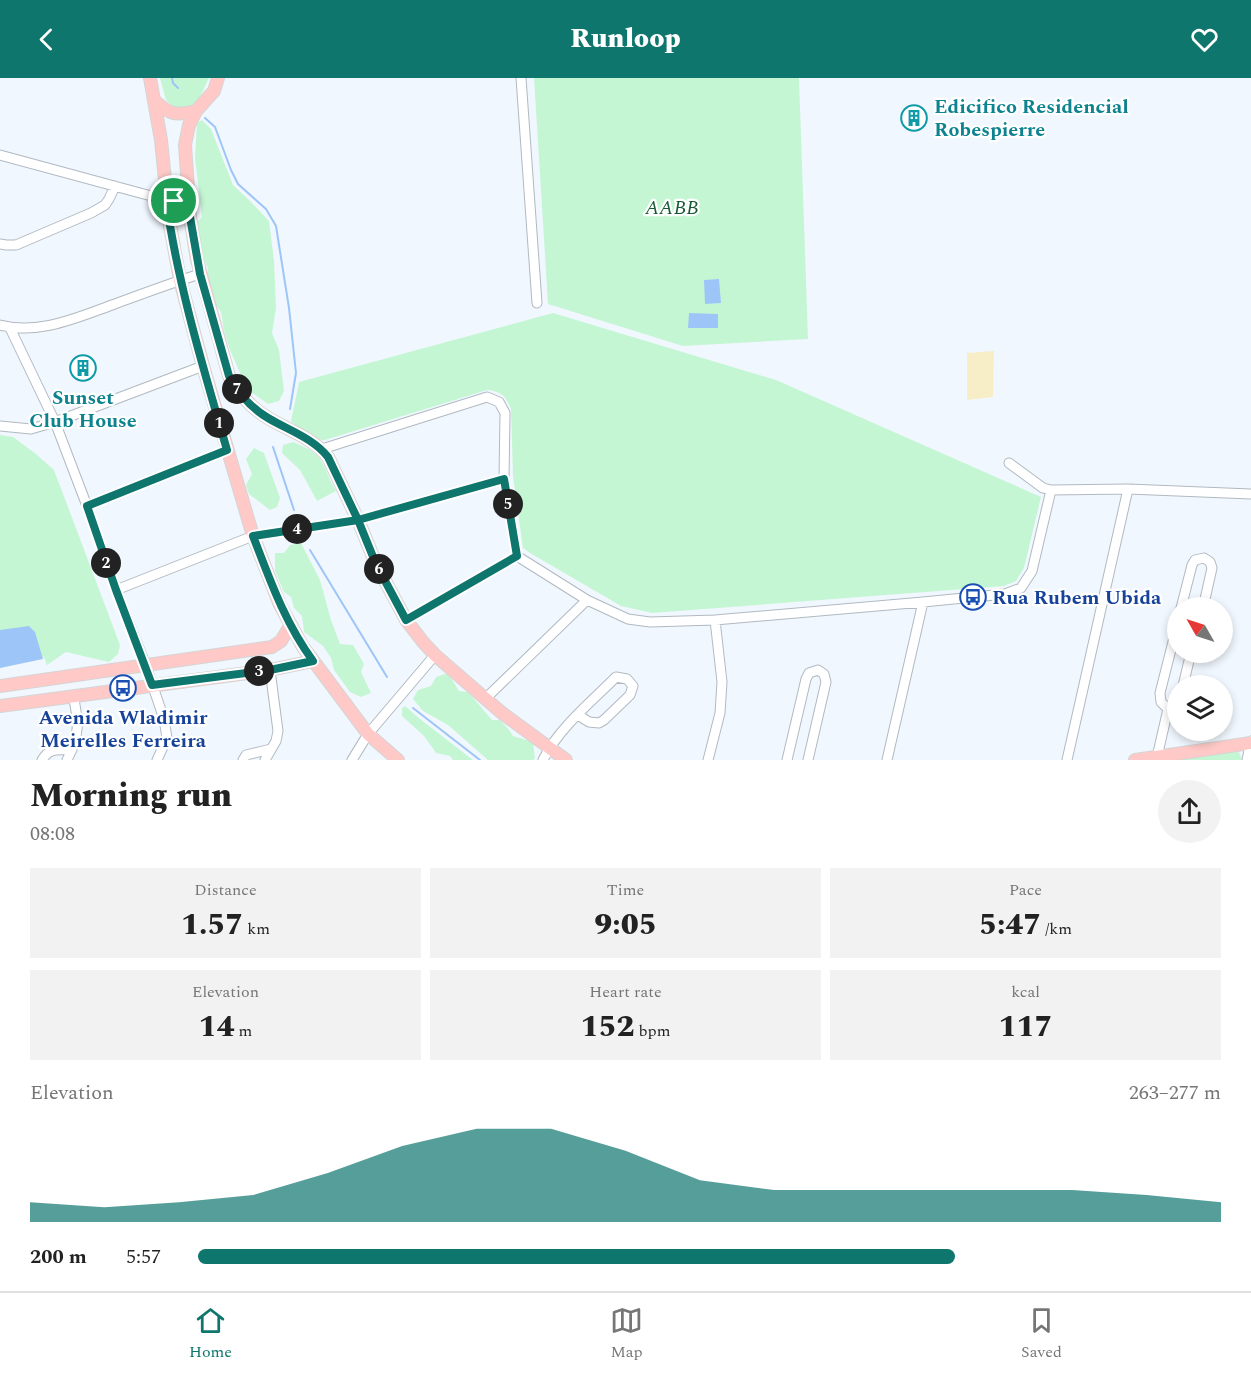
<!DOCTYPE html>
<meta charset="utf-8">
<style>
:root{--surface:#fff;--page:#f2f2f2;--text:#222;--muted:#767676;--line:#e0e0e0;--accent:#0f766e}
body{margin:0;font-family:Spectral,serif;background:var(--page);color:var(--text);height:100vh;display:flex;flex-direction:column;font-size:22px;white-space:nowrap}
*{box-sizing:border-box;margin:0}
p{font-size:20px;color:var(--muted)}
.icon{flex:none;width:33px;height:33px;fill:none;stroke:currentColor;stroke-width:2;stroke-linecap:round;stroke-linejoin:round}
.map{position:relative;height:682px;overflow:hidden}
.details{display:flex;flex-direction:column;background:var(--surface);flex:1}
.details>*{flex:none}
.needle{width:39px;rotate:309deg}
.controls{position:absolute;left:1167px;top:519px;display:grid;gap:12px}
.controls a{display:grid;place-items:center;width:66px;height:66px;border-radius:50%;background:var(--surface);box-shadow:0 3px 9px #0003;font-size:30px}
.pin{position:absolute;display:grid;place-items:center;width:51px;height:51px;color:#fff;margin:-26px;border:3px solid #fff;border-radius:50%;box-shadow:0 2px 6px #0007}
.km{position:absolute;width:30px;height:30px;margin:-15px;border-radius:50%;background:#222;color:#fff;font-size:16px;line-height:30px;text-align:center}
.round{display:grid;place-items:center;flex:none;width:63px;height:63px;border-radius:32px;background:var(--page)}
.headline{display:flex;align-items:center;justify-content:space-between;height:102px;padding:0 30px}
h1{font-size:33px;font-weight:800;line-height:45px}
.figures{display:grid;grid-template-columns:repeat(3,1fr);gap:9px;height:102px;padding:6px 30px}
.figures div{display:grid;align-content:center;border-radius:0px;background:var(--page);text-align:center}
.figures b{font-size:30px;font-weight:800}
.figures small{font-size:16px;font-weight:400}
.figures p{font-size:16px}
.chart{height:168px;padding:12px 30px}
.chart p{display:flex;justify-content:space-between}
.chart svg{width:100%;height:108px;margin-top:6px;fill:var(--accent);opacity:.7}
ul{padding:0 30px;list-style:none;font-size:20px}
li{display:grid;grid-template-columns:96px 72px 1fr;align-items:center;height:45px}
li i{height:15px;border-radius:8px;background:var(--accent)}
header{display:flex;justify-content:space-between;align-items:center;height:78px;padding:0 30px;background:var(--accent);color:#fff;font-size:27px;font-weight:800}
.dock{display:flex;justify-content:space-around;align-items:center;height:84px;border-top:2px solid var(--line);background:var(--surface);font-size:16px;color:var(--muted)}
.dock a{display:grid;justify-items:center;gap:3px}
.dock .current{color:var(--accent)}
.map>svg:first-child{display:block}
.green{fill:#c5f6d4}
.sand{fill:#f7edc7}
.water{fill:#9ec5f7}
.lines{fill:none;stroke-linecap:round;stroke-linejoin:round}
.stream{stroke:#9ec5f7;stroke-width:2}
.minor-casing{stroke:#b1b9c1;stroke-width:11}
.major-casing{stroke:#d4d5d5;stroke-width:14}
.minor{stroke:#fff;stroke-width:9}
.major{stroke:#fec9c7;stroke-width:12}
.route-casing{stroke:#fff;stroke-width:12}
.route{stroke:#0f766e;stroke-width:8}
.labels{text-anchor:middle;stroke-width:4.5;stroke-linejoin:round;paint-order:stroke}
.culture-label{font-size:20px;font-weight:bold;fill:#0d838f;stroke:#fff;text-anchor:start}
.park-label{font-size:20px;font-style:italic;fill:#185934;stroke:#fff}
.transit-label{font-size:20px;font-weight:bold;fill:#164399;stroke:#fff;text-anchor:start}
</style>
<header><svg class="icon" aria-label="back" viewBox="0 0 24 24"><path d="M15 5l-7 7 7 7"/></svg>Runloop<svg class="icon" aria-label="heart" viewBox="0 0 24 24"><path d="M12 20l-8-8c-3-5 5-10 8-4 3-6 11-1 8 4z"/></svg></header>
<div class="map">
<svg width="1251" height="682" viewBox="0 0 1251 682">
<rect width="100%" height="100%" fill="#f1f7fe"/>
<path class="green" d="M160 0H209C200 19 198 29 176 31L166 22Z
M534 0H799L808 261 683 268 548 226Z
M202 42 211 51 233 107 249 122 269 143 274 183 276 230 272 255 279 272 284 313 279 323 268 326 247 311 230 272 224 253 221 234 213 223 206 203 208 190 199 173 196 146 202 139 195 80 197 45Z
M553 235 776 302 1041 419 1024 490 1016 503 1004 508 652 535 621 528 530 475 523 470 513 398 511 331C505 317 502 314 487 312L325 362 311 361 291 343 299 304Z
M0 357 13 359 36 376 54 392 120 567 118 576 109 584 66 574 47 587 44 579 0 590Z
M293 364C327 377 320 385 336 413L317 423 300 392 282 375 283 367Z
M254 370 264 375 280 420 277 429 270 432 249 416 246 407 252 396 246 381Z
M301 465 320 502 331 542 340 566 353 567 364 586 361 594 371 615 361 619 350 614 334 592 331 580 323 568 304 554 302 538 294 530 291 519 284 514 275 493V475H284L290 467Z
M448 595 459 613 468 614 492 642H500L510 653 513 658 533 664 535 680 533 682H488L448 647 423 633 413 621 418 612 431 608 436 599Z
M405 628 420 641 473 682H453L450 678 436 675 424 658 402 638V630Z
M1231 671 1239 674 1242 682H1163Z"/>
<path class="sand" d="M994 273 993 319 967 322V275Z"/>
<path class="water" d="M719 201 721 225 705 226 704 202Z
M689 235 718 236V250H688Z
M29 548 35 554 43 581 0 590V552Z"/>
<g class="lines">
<path class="stream" d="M172 0 173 5 178 10
M205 40 215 49 231 92 238 106 266 131 276 148 289 230 296 295 290 331
M273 369 294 432
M310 472 387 599
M413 630 480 682"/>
<g class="minor-casing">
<path id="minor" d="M521 0 537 225
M0 77 166 122
M0 166 6 167H16L91 135 105 127 109 121 115 108
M0 247C39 257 76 240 112 227 142 216 171 205 200 196
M10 250 55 344 87 428 116 512 146 588 164 641 167 660 157 682
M0 348 31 351 55 344 203 288
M322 371 487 319 499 324 505 335 504 401 517 478 587 522 628 541 650 544 715 542 923 524 1005 516 1021 510 1032 493 1051 412
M1009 385 1043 410 1051 412 1128 411 1251 416
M87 428 227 372
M116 512 253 458 358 442 504 401
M1181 530 1192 487 1195 482 1204 480 1210 484 1212 490 1203 530
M406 542 517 478
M1183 608 1191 574
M485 621 587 522
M1168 631 1161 624 1160 615 1178 544
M1168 631 1175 627 1178 624
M1157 679 1168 631
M42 682C50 669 58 672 72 672
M67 682C80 657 79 644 73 617
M243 682 246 677 271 671
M265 682 276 663 278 653 270 592
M352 682 368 656 435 577
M543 682C558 651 591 624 616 599L627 601 633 608 630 617 604 642 599 645 589 644 578 637
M708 682 720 635 722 604 715 542
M787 682 806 601 809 595 818 592 824 596 826 604 808 682
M887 682 923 524
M1067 682 1128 411
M1247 682 1251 663"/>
</g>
<g class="major-casing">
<path id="major" d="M150 0 161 62 169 142 180 202 203 288 253 458 280 527 303 569 368 656 398 682
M218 0 214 13 196 33 189 47 185 67 190 139 197 182 229 298C238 315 251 330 268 340 288 352 313 360 328 379L358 442 376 486 406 542 423 564 435 577 502 635 566 682
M154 22C170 37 175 38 196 33
M0 608 272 569 281 563 290 548
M0 628 270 592 313 583
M1135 682 1251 665"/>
</g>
<use href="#minor" class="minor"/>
<use href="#major" class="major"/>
</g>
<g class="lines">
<g class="route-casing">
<path id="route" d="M174 123 166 122C178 207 203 289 227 372L87 428 116 512 152 607 270 592 313 583C285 545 270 502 253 458L358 442 504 401 517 478 406 542 376 486 358 442 328 379C313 360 288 352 268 340 251 330 238 315 229 298L200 196 190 139C186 132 183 126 174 123"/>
</g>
<use href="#route" class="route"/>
</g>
<defs>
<g id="building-ring" transform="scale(1.35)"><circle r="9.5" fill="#fff" stroke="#0f9aa8" stroke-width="1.5"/><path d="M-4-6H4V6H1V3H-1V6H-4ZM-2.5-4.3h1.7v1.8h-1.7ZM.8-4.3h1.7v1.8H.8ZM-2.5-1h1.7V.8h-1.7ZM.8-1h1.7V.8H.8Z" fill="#0f9aa8"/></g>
<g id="bus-ring" transform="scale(1.35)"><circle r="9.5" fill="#fff" stroke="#1a4fb4" stroke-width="1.5"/><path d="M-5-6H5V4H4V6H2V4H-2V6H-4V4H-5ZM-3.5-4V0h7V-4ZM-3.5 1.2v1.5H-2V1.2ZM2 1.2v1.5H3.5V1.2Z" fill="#1a4fb4"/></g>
</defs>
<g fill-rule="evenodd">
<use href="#building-ring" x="914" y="40"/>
<use href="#building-ring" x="83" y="290"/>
<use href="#bus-ring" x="973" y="519"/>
<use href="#bus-ring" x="123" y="610"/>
</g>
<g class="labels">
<g class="culture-label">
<text x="934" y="35">Edicifico Residencial<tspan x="934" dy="23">Robespierre</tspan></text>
<text x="83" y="326" text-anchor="middle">Sunset<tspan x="83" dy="23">Club House</tspan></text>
</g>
<g class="park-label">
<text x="672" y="136">AABB</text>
</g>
<g class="transit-label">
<text x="992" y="526">Rua Rubem Ubida</text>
<text x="123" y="646" text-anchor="middle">Avenida Wladimir<tspan x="123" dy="23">Meirelles Ferreira</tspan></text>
</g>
</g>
</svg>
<div class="controls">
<a><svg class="needle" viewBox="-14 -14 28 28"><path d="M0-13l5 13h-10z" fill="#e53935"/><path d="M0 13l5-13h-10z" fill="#767676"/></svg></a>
<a><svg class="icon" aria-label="layers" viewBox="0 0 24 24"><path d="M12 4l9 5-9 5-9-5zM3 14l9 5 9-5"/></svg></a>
</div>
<div class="pin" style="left:174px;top:123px;background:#1e9e55"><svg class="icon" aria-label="arrive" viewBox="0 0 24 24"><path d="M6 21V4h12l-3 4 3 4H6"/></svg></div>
<b class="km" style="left:219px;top:345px">1</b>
<b class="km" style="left:106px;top:485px">2</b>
<b class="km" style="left:259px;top:593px">3</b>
<b class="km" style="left:297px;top:451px">4</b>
<b class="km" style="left:508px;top:426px">5</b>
<b class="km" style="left:379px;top:491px">6</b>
<b class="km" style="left:237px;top:311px">7</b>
</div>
<section class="details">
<div class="headline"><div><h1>Morning run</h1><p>08:08</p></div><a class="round"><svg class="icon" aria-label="share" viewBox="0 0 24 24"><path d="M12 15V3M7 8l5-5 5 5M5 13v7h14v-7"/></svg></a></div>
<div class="figures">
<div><p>Distance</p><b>1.57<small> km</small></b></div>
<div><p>Time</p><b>9:05</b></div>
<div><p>Pace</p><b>5:47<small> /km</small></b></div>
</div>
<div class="figures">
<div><p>Elevation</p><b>14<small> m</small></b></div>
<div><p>Heart rate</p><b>152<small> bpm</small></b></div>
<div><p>kcal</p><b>117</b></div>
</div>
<div class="chart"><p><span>Elevation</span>263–277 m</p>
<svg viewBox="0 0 160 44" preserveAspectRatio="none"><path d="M0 44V36L10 38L20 36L30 33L40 24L50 13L60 6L70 6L80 15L90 27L100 31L110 31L120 31L130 31L140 31L150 33L160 36V44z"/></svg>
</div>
<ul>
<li><b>200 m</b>5:57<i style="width:74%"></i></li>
</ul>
</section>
<nav class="dock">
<a class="current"><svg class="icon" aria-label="home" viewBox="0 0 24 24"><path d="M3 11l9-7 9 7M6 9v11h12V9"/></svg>Home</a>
<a><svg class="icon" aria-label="map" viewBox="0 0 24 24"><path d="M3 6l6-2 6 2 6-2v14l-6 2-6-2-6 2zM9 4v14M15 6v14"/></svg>Map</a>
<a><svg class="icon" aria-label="saved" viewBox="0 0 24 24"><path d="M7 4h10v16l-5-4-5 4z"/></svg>Saved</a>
</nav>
